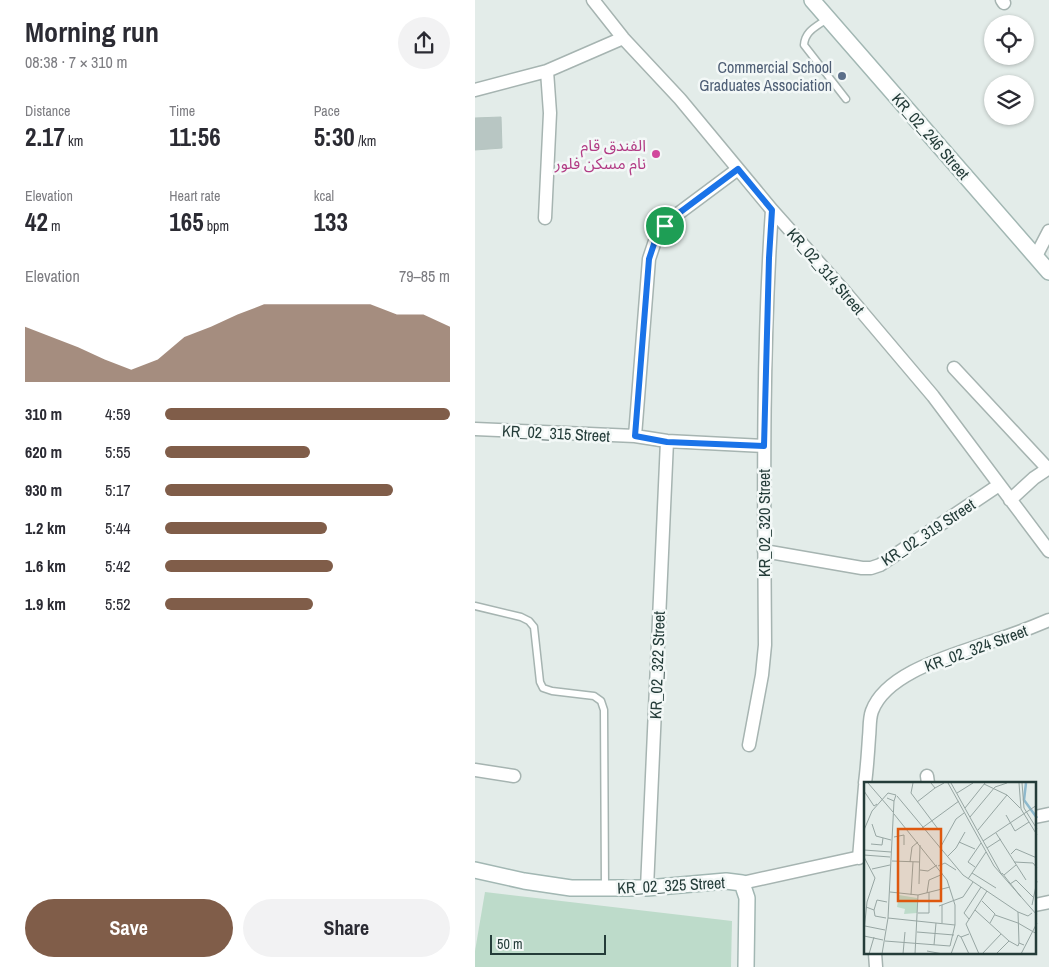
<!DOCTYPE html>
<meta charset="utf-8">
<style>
:root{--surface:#fff;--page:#f2f2f3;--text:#2b2b33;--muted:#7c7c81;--accent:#805d49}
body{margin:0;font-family:"Archivo Narrow","Noto Sans Arabic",sans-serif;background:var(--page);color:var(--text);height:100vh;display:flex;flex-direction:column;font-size:19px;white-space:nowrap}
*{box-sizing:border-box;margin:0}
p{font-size:16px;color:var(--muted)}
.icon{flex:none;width:28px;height:28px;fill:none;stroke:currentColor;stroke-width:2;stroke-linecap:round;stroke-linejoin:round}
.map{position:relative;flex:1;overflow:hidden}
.panel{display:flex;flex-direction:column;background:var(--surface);width:475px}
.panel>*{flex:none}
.fabs{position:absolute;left:509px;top:15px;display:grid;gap:10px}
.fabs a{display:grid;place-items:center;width:50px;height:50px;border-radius:50%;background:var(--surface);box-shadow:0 1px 4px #0004;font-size:25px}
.scale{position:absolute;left:15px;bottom:12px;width:116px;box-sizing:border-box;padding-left:5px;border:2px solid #243c39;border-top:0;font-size:14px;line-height:18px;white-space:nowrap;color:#243c39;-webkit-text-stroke:4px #f3f8f7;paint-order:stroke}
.pin{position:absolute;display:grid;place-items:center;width:42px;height:42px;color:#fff;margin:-21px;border:2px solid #fff;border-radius:50%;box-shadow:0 1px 5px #0007}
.round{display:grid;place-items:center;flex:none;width:52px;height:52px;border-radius:26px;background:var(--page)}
.head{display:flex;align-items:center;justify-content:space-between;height:85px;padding:0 25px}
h1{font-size:28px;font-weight:700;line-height:38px}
.metrics{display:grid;grid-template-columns:repeat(3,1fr);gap:8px;height:85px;padding:5px 25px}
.metrics div{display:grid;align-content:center}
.metrics b{font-size:25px;font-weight:700}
.metrics small{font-size:14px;font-weight:400}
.metrics p{font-size:14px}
.chart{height:140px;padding:10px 25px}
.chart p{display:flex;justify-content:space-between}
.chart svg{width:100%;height:90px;margin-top:5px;fill:var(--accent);opacity:.7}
.action{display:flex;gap:10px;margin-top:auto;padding:10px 25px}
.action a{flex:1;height:58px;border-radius:30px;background:var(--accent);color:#fff;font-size:20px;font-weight:700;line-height:58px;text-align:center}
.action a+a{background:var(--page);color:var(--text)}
ul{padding:0 25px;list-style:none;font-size:16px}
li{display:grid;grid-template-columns:80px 60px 1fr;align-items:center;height:38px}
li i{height:12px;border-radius:6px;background:var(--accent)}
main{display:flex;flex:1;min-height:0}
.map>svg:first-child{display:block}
.green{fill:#bddbca}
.building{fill:#b8c6c3;stroke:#b6c5c1}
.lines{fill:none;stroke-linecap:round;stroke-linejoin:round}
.lane-casing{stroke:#a6b4b1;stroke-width:9}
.street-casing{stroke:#a6b4b1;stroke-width:15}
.secondary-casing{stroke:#a2b7b3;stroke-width:18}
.lane{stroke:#fff;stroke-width:6}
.street{stroke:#fff;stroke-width:12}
.secondary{stroke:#fff;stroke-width:15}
.route-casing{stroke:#fff;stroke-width:10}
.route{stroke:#1a73e8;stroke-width:6}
.service-dot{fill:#5c6f8a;stroke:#f3f8f7;stroke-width:2}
.hotel-dot{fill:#d1479c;stroke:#f3f8f7;stroke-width:2}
.labels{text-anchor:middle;stroke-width:5;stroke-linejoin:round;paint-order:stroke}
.service-label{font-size:16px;fill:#4e5e75;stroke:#f3f8f7;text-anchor:end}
.street-label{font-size:16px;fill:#243c39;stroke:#f3f8f7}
.hotel-label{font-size:16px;fill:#b23c85;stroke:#f3f8f7;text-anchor:end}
.inset-river{fill:none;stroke:#8eb9cd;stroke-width:2.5}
.inset-road{fill:none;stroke:#97a6a3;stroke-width:1}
.view{fill:#de580e;fill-opacity:0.15;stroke:#de580e;stroke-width:2.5}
.inset-edge{fill:none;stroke:#243c39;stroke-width:2.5}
</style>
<main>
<section class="panel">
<div class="head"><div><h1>Morning run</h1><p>08:38 · 7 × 310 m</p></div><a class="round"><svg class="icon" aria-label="share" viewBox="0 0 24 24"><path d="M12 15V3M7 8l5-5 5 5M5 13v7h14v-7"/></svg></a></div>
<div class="metrics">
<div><p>Distance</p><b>2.17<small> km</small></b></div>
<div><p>Time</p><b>11:56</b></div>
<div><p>Pace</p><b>5:30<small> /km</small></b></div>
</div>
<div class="metrics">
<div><p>Elevation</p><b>42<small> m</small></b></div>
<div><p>Heart rate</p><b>165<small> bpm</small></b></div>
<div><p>kcal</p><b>133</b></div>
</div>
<div class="chart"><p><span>Elevation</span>79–85 m</p>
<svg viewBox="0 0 160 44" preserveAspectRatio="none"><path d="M0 44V17L10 22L20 27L30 33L40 38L50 33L60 22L70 17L80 11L90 6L100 6L110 6L120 6L130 6L140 11L150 11L160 17V44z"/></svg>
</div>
<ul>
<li><b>310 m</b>4:59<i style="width:100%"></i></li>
<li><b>620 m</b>5:55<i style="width:51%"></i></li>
<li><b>930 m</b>5:17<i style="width:80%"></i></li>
<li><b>1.2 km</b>5:44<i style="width:57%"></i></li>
<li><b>1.6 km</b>5:42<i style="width:59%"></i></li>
<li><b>1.9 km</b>5:52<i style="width:52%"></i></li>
</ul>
<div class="action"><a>Save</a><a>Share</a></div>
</section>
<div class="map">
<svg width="574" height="967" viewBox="0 0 574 967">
<rect width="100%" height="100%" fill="#e3ece9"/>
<path class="green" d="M10 892 257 921 256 967H0V951Z"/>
<path class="building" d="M26 117 27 148 0 150V118Z"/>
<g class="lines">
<g class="lane-casing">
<path id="lane" d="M352 19C341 27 330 31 329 45L371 99
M0 606 46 617 54 621 59 627 65 682 68 688 77 691 119 696 126 701 129 710 130 888"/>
</g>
<g class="street-casing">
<path id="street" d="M118 0 148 38 205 99 297 210 370 292 458 396 574 551
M527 0 529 3
M72 71 148 38
M0 90 72 71 75 113 70 218
M561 256 574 231
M479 368 573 469
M0 429 160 436 192 441 289 446
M160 436 174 259 180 241 190 226 204 213 263 169
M535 500 559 478 574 468
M289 551 387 568H396L405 565 524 485
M274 745 287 675 290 645C289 500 287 355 297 210
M0 770 39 776
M452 776 453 783
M390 783C392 768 393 753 394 737 395 729 394 719 397 711 411 673 475 656 509 644 531 637 553 629 574 620
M560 817 574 814
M384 858 390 786
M267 883 390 856
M172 888 192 441
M560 905 574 902
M400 953 401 967"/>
</g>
<g class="secondary-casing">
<path id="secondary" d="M337 0 574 272
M0 870 49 881 96 888H172L251 881 267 883 272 898 271 967"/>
</g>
<use href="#lane" class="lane"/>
<use href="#street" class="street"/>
<use href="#secondary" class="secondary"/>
</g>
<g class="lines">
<g class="route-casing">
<path id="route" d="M263 169 297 210 294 258 289 446 192 442 160 436 174 259 180 241 190 226 204 213Z"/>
</g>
<use href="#route" class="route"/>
</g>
<circle class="service-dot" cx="367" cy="76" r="5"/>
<circle class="hotel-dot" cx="181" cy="154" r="5"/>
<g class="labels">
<g class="service-label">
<text x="357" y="73">Commercial School<tspan x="357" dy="18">Graduates Association</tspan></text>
</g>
<g class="street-label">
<text transform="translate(456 136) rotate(49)" y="6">KR_02_246 Street</text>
<text transform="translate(351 271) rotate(49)" y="6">KR_02_314 Street</text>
<text transform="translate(81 433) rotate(3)" y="6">KR_02_315 Street</text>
<text transform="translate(289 523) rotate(-90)" y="6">KR_02_320 Street</text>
<text transform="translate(453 532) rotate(-33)" y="6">KR_02_319 Street</text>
<text transform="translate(501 648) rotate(-20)" y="6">KR_02_324 Street</text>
<text transform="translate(182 665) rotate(-88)" y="6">KR_02_322 Street</text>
<text transform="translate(196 885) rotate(-3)" y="6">KR_02_325 Street</text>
</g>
<g class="hotel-label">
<text x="171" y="151">الفندق قام<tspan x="171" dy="18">نام مسكن فلور</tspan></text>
</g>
</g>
<g transform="translate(389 782)">
<rect width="172" height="172" fill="#e3ece9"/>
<path d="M35 113 53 116V131L40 132 41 127 33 125Z" fill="#bddbca"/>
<path class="inset-river" d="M162 1 160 18 173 36"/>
<path class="inset-road" d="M4 1 29 30M49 1 47 11 74 47M67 1 71 6 80 1M84 1 130 84 173 133M87 1 138 93M155 1 157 27 173 53M158 1 160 26 173 47M120 2 143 13 156 26M0 9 10 24 13 22M93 11 109 1M33 14 99 93 154 130 164 134 168 131M53 20 71 6M101 26 121 1M142 33 151 49 165 40M106 35 131 5 143 1M8 42 12 54 27 58M58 46 95 19M0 48 8 29 24 11 32 13 30 19 23 16M114 48 143 13M132 51 162 98M30 55 40 53V63M119 59 173 23M95 60 111 67M7 62 18 63 19 56M76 66 92 37 100 31M123 66 137 57M0 68 27 70M147 72 152 67 173 76M0 73 26 75M0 75 11 96 3 120 0 149M83 75 92 66 101 50M28 79 56 80M46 80 48 65 54 60M150 80 169 81 173 86M74 84 81 81 92 88M111 85 104 80 117 61M8 87 26 83M56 88 64 89 73 83M108 91 132 106M138 91 157 115M140 93 152 83M104 97 122 70M55 102 56 63M146 102 152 98 170 116M26 110 54 113 86 105M63 111 65 98 79 92M47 113 49 80M118 119 131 132 126 141M78 123V141M168 123 173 99M75 124 99 115 109 100M2 125 10 128 11 134 22 136M10 128 13 118 23 120M111 128 145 159 154 164 155 161M154 130 155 161 160 163M54 131H65V110M131 133 154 141 173 152M24 136 91 143M105 137 100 131 117 105M1 144 21 148M53 150 90 153M0 154 19 158M97 155 105 172M21 159 86 164 91 143V123L83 98 30 32M70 163 72 141M63 169 79 172M5 172 10 155M18 172 24 136 30 19M39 172 41 150M51 172 54 113M87 172 94 153 97 155 105 152M115 172 102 142 123 109M118 172 137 152M132 172 145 159M157 172 173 141"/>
<path class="view" d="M34 47H77V119H34Z"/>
<rect width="172" height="172" class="inset-edge"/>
</g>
</svg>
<div class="fabs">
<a><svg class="icon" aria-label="locate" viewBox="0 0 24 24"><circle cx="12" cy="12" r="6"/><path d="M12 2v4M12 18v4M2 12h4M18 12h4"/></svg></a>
<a><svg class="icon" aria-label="layers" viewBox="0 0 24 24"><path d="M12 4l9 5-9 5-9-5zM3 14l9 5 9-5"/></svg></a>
</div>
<div class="scale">50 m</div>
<div class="pin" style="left:190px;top:226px;background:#1e9e55"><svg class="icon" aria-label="arrive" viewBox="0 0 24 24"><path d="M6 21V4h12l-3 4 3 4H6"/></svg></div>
</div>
</main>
